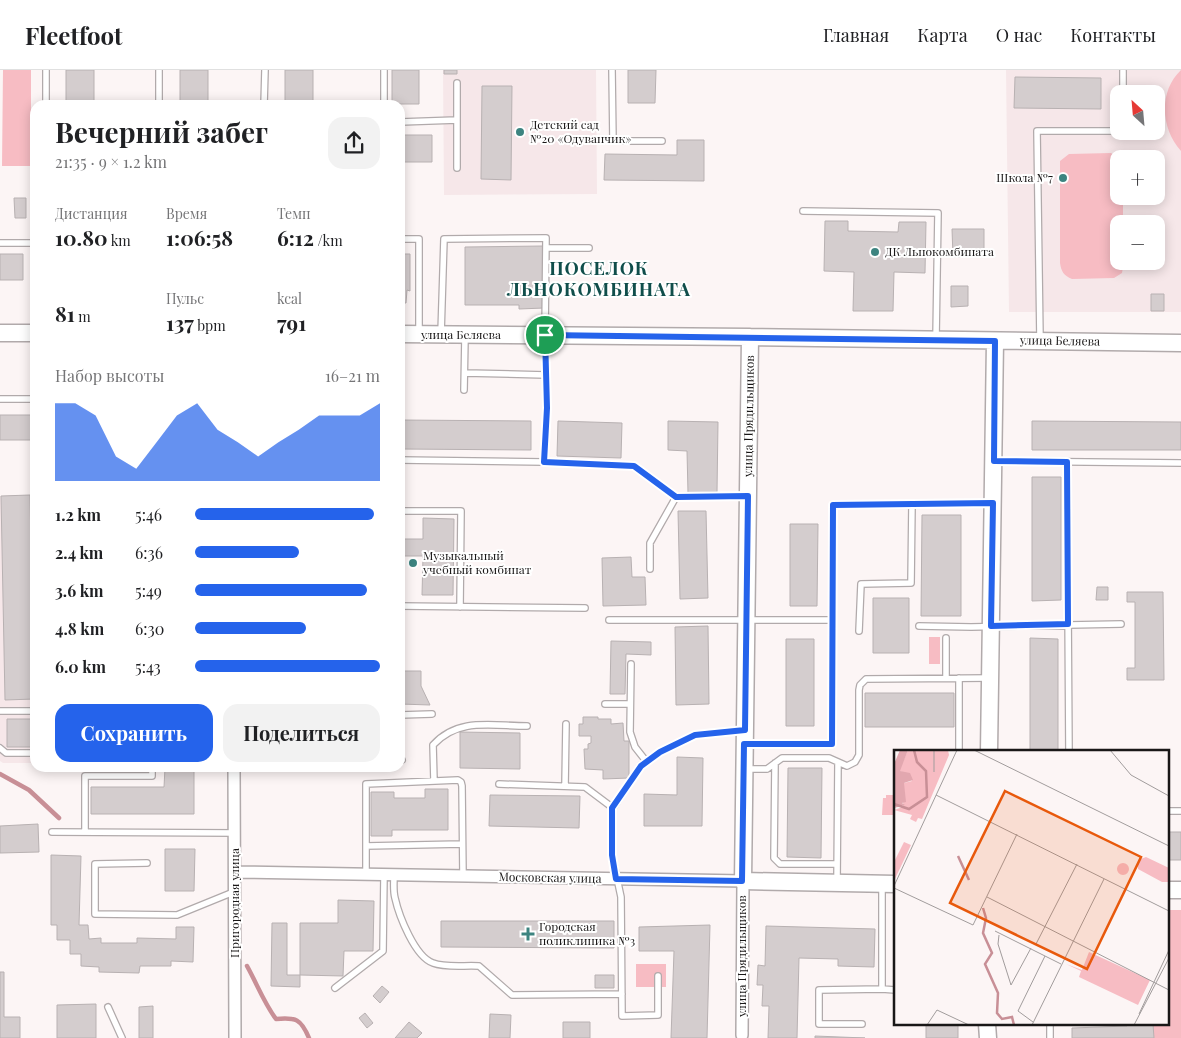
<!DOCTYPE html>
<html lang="ru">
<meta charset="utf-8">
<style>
:root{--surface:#fff;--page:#f2f2f2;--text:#202124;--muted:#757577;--line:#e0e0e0;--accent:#2563eb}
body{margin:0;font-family:"Playfair Display",serif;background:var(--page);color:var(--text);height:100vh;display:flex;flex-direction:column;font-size:19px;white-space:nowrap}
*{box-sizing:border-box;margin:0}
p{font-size:16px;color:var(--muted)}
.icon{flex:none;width:28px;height:28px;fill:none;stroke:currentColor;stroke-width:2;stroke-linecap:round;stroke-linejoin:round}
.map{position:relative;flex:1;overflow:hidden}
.details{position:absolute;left:30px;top:30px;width:375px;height:672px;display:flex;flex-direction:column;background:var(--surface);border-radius:15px;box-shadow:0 2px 12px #0003}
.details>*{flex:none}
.needle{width:32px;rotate:334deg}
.tools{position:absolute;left:1110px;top:15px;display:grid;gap:10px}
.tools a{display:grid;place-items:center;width:55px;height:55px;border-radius:10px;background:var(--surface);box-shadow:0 2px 12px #0003;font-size:25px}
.pin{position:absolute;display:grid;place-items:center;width:42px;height:42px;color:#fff;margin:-21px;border:2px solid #fff;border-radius:50%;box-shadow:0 1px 5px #0007}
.round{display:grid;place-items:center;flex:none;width:52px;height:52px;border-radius:15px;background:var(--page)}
.head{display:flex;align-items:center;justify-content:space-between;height:85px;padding:0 25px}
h1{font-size:28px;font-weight:700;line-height:38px}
.stats{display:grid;grid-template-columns:repeat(3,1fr);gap:8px;height:85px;padding:5px 25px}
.stats div{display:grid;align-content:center}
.stats b{font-size:21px;font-weight:700}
.stats small{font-size:14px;font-weight:400}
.stats p{font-size:14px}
.chart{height:140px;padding:10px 25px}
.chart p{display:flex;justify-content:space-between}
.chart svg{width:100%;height:90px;margin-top:5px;fill:var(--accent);opacity:.7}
.button{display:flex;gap:10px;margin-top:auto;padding:10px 25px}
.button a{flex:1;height:58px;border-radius:15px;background:var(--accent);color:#fff;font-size:20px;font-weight:700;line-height:58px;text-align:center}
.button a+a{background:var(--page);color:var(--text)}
ul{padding:0 25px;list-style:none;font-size:16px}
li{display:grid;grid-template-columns:80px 60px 1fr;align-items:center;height:38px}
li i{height:12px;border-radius:6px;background:var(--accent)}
header{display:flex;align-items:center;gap:30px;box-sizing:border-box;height:70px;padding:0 25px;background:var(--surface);border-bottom:1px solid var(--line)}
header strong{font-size:24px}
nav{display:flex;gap:28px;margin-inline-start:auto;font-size:18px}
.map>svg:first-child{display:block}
.built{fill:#f6e7e9;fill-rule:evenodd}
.green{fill:#f7bcc3}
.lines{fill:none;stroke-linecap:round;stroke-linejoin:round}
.stream{stroke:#c88f96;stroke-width:4.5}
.building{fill:#d4cdce;stroke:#b8b1b2}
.lane-casing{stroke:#b1aaab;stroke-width:8}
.street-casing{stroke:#b1aaab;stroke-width:14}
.secondary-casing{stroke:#b1aaab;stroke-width:19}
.lane{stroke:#fff;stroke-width:5.5}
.street{stroke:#fff;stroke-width:11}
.secondary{stroke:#fff;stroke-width:16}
.route-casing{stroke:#fff;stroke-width:10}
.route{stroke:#2563eb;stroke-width:6}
.poi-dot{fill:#3d8480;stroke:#fff;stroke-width:2}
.labels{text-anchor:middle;stroke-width:4;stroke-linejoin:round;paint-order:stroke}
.poi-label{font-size:12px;fill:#191717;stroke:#fff;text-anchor:start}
.street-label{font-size:12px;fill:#191717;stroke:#fff}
.district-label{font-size:18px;font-weight:bold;letter-spacing:1px;fill:#104e4b;stroke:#fff}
.inset-river{fill:none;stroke:#c88f96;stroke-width:2.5}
.inset-road{fill:none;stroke:#a19c9c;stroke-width:1}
.view{fill:#e8590c;fill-opacity:0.15;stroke:#e8590c;stroke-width:2.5}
.inset-edge{fill:none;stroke:#191717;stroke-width:2.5}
</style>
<header>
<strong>Fleetfoot</strong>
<nav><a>Главная</a><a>Карта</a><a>О нас</a><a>Контакты</a></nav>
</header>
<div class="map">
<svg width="1181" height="968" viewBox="0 0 1181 968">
<rect width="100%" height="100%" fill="#fcf5f5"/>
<path class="built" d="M443 0H596L597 124 444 125Z
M1006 0H1181V242H1009ZM1119 24H1156V61H1119ZM1119 89H1156V126H1119ZM1119 154H1156V191H1119Z
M35 423V693H3L0 691V426L30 425Z"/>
<path class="green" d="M3 0H31V96H2Z
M1181 0V81C1161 59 1158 22 1181 0Z
M1111 83 1120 89 1119 126H1123V154H1119V191H1124L1122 203 1114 208 1072 209C1064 206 1061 201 1060 193V91L1069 84Z
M929 567H940V594H929Z
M886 725H895L894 745H882L883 728H886Z
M1167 840H1181V968H1147L1146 954H1167Z
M636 894H666V917H636Z"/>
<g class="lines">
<path class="stream" d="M0 704 29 720 59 748
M247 896C257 914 264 933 276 949 296 947 301 949 309 968"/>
</g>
<path class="building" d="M66 0H94V33H66Z
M180 0H208V35H180Z
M285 0H313V34H285Z
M392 0H419V34H392Z
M444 0H457V4H444Z
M628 0H656L655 33H628Z
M1015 7 1101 8V39L1014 38Z
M482 16H512L511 110 481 109Z
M400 65H432V92H400Z
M677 70H704V111L604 110 605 84 677 85Z
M14 128H26V148H15Z
M825 151H848V161L898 162 899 152H926L925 203 894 202 893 241H853L854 202 824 201Z
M952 159H984V187H953Z
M543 176 544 238 519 239V235H465V177Z
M0 184H23V210H0Z
M400 184H410V221L407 220 406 233H400Z
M951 216H968V236L951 237Z
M1151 224H1164V241H1151Z
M0 345H35V370H0Z
M400 350 531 351V380L400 379Z
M558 351 622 353 621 388 557 386Z
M668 351 718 352 717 422 688 423 687 381 668 380Z
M1032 351 1181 352V380H1032Z
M1032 407H1061V530L1032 531Z
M30 425 34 629 5 630 1 426Z
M678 441H706L708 528 680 529Z
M922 445H961V546H921Z
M423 448 454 449 453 525H422L423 486H400V469H423Z
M790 454H818L817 536H790Z
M631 487 632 507H645L646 535 603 536 602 488Z
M1097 517H1108V530H1096Z
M1127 522H1163L1164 610H1127V598H1135V532H1127Z
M873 528H909V583H873Z
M708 556 709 634 676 635 675 557Z
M1030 568 1058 569V682H1030Z
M786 569H814V656H786Z
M611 571 651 572V585L626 584 625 624H610Z
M400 601H421V616L430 635 400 634Z
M865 623H954V657H865Z
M583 647H598V649H611V654L623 653 624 671H629V708L603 709V700L585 699 584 679H588V674L591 673V666H579V654H583Z
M7 649H35V677H7Z
M460 662 520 663V699L460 698Z
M677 687 703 688 702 756H644V724L677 725Z
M165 698H194V744H91V717H164Z
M788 698H822L821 788 787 787Z
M425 719H448V760H392V766H371V722H394V728H425Z
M490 725 580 726 579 758 489 756Z
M38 754 39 782 0 783V756Z
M1167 762H1181V790H1167Z
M165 779H195L194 821H165Z
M51 785 81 786 79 855H88L89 869 101 868V873H137V868L176 869V857H194L193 892 171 891V896H140L139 903 99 902V897L81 896V884H70V870H57V855H51Z
M338 830 374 831 373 881H344L343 906 300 905V853H338Z
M441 851H614V878L441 877Z
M272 853H287V905H300V917L271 916Z
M710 855 707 968H671L674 881H639V857Z
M766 856 875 859 874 897 838 896V889L799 888 797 968H768L769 936H762L763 915H757L758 895 765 896Z
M0 902H4V947H20V968H0Z
M595 905H614V918H595Z
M382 916 389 922 380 933 373 926Z
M96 934V968H57V935Z
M153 936V968H139V937Z
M365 943 373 953 367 958 359 948Z
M490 944 511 945 510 968H489Z
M409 952 422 963 417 968H395Z
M563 952H590V968H563Z
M926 954H958V968H926Z
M1127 954H1153L1154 968H1072V958L1127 956Z
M815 966 865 968H815Z"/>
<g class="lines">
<g class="lane-casing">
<path id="lane" d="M612 0 613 71H662
M1123 1V24
M46 35V0
M159 35V0
M264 35 265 0
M384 35V0
M400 52 457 50
M457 98V13
M803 141 938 143 936 268
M400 169H419V263
M0 173H35
M546 178H589
M1040 269 1037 61H1119
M465 303 546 305
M464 320 465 267
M0 329H35
M400 390 544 392 547 338 545 265 546 168 444 169 441 264
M996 391 1181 393
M544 392 634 396 676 427 746 426
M1067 392 1069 682
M400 441H461L460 537
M650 499V473L676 427
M400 536 585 538
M609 550H832
M919 556 971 557 1121 554
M859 561 861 514 911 513 912 434
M631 594 630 662 635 677 646 691
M946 608V568
M605 634H630
M0 641H35
M400 645 432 644
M745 674H832L833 435 991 433
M0 678 6 683H35
M959 682V608
M400 686 402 690
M775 693 774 788 780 794H837
M746 699H767L782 688H829L847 696 855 692 859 685V620L860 615 866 609 990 608
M434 711 433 675C458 647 492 656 527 656
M499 714 585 717 613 738
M565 716 566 654
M1167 741H1181
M52 762 235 763
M85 762V706H152V698
M366 776 462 774
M147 793 95 794V844L177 845 236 821
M366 804V714L458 710 461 712 462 716 463 806
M394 805C394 813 393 821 395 828 399 846 415 887 433 893 446 898 465 895 479 896L512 925 622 924
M837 811 838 693
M658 906V945L622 946 621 827 612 785 613 738 641 695 660 682 695 665 742 660
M335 918 383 881 384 805
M882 919 895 920
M108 937 122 968
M862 954H819V920L882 919V816
M1050 954V968"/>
</g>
<g class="street-casing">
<path id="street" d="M234 698 235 968
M235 802 743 811 742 965"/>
</g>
<g class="secondary-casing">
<path id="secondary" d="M0 263H35
M400 264 750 267 1181 273
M750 267 743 811 895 814
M989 682 995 271
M1167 820H1181
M987 954 988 968"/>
</g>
<use href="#lane" class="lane"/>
<use href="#street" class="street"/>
<use href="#secondary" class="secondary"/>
</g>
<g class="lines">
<g class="route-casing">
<path id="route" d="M545 265 995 271 994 391 1067 392 1068 554 991 556 993 433 833 435 832 674H744L742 811 616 809 612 785V738L641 696 660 682 695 665 745 660 748 426 676 427 634 396 544 392 547 338Z"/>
</g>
<use href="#route" class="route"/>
</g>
<g class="poi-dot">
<circle cx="520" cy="62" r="5"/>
<circle cx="1063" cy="108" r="5"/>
<circle cx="875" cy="182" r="5"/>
<circle cx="413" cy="493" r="5"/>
<path d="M525.5 856.5h5v5h5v5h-5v5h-5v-5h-5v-5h5z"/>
</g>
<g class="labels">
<g class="poi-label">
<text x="530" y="59">Детский сад<tspan x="530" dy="14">№20 «Одуванчик»</tspan></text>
<text x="1053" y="112" text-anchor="end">Школа №7</text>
<text x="885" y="186">ДК Льнокомбината</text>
<text x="423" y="490">Музыкальный<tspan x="423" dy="14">учебный комбинат</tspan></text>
<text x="539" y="861">Городская<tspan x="539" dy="14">поликлиника №3</tspan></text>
</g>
<g class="street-label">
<text x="461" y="269">улица Беляева</text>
<text transform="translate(1060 271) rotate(1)" y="4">улица Беляева</text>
<text transform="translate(749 346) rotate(-89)" y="4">улица Прядильщиков</text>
<text transform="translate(550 808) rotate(1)" y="4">Московская улица</text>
<text transform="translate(235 833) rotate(-90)" y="4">Пригородная улица</text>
<text transform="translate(742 886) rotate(-90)" y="4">улица Прядильщиков</text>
</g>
<g class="district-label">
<text x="599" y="205">ПОСЕЛОК<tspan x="599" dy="21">ЛЬНОКОМБИНАТА</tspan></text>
</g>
</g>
<g transform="translate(894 680)">
<rect width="275" height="275" fill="#fcf5f5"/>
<path d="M14 0H54L55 5 28 69 24 68 22 72 16 69 18 65 0 60 9 57 10 33 18 31 14 24 5 21ZM10 92 17 95 0 131V112ZM252 107 275 118V132H268L244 119V110ZM223 119a6 6 0 1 1 12 0a6 6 0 1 1-12 0ZM195 202 256 230 244 255 185 227 187 221 172 214 188 220Z" fill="#f7bcc3"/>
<path d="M6 0H14L6 21 16 23 19 30 10 33 12 52 8 53 11 55 0 58V14Z" fill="#e2a7af"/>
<path class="inset-river" d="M0 54 15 59 33 47 32 21 23 12 20 0M64 106 75 130M89 158 92 168 89 183 98 203 91 214 104 243 103 263 108 269 118 267 120 275"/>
<path class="inset-road" d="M40 0V22M80 0 275 96M216 0 237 25 275 46M42 45 275 161M0 136 63 0M0 138 79 175 123 84M93 147 275 240M101 181 167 214M105 185 104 194 117 235 137 198M142 194 183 114M245 264 275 200M139 272 124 261 151 206M33 275 43 260 75 275M138 275 210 129M240 275 275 208"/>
<path class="view" d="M111 41 247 107 193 219 56 153Z"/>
<rect width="275" height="275" class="inset-edge"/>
</g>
</svg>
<div class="tools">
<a><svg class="needle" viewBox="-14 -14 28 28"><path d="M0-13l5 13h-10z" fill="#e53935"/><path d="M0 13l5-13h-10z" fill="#757577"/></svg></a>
<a>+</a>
<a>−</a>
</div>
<div class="pin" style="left:545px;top:265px;background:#1e9e55"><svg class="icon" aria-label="arrive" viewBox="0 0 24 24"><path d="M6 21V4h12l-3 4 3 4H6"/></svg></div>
<section class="details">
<div class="head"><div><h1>Вечерний забег</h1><p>21:35 · 9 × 1.2 km</p></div><a class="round"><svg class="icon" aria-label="share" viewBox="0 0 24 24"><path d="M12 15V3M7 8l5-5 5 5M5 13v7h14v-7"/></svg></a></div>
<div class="stats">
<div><p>Дистанция</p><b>10.80<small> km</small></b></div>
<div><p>Время</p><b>1:06:58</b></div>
<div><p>Темп</p><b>6:12<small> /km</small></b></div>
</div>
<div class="stats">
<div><b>81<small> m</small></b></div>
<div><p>Пульс</p><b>137<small> bpm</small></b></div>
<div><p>kcal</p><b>791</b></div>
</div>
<div class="chart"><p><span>Набор высоты</span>16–21 m</p>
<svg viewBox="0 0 160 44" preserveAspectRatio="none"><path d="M0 44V6L10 6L20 12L30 32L40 38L50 25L60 12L70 6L80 19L90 25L100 32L110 25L120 19L130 12L140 12L150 12L160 6V44z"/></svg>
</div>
<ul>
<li><b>1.2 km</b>5:46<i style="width:97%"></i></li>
<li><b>2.4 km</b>6:36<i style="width:56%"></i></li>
<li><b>3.6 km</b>5:49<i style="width:93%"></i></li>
<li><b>4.8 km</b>6:30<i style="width:60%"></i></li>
<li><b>6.0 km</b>5:43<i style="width:100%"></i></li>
</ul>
<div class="button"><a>Сохранить</a><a>Поделиться</a></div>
</section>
</div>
